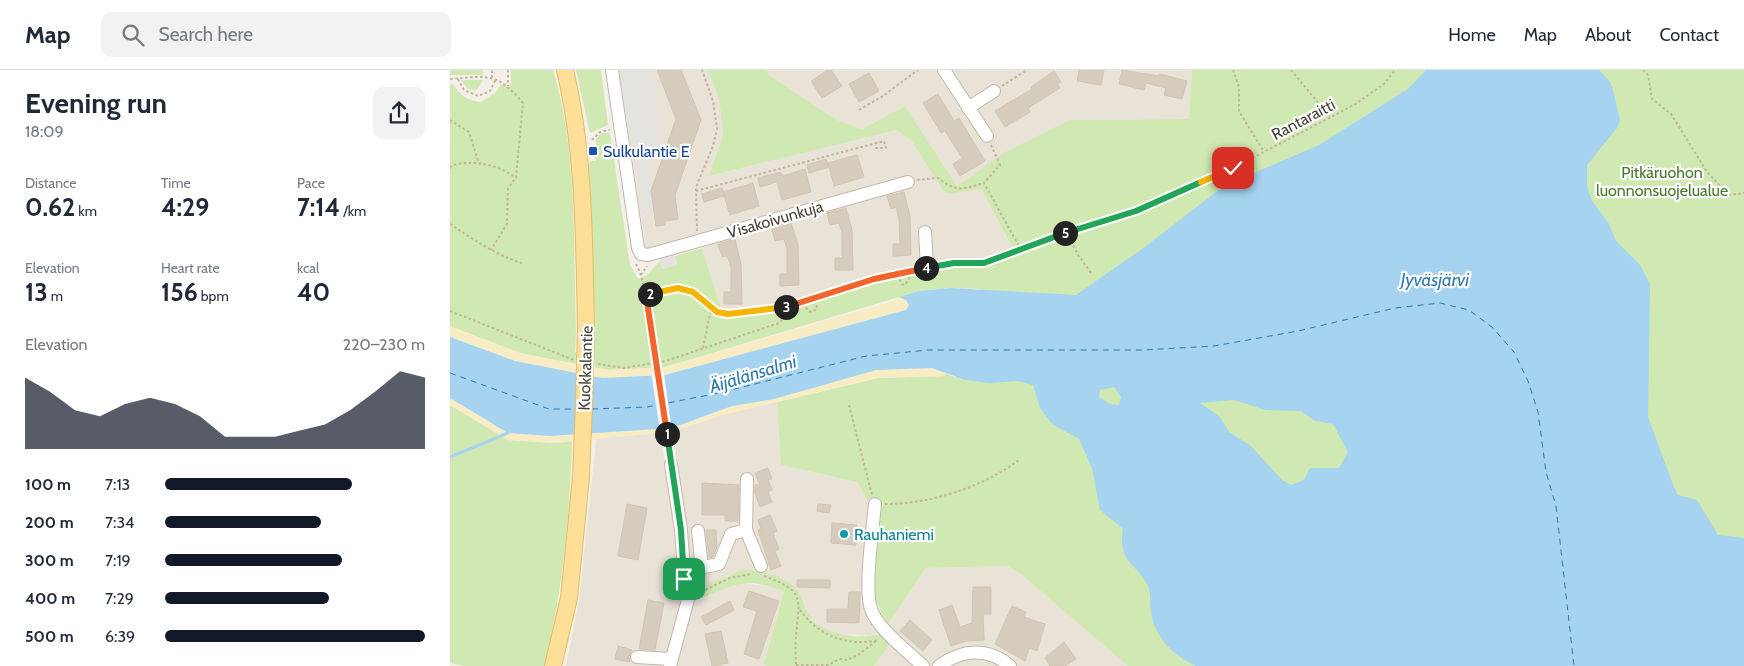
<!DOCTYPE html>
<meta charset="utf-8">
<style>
:root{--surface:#fff;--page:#f2f2f3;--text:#1f2937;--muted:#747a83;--line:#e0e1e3;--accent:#111827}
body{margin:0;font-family:Cabin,sans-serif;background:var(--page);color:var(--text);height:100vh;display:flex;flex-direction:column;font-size:19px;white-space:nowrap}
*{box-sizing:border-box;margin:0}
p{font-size:16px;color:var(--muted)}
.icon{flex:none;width:28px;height:28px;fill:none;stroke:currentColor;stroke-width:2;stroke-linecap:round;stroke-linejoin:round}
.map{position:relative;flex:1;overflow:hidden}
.sheet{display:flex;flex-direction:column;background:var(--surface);width:450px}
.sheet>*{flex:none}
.pin{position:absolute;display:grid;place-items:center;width:42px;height:42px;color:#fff;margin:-21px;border-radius:10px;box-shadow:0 2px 8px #0006}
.km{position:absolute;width:25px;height:25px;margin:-12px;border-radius:50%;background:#222;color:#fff;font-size:14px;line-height:25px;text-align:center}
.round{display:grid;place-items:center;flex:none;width:52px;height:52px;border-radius:10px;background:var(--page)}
.overview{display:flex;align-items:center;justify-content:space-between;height:85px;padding:0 25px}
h1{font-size:28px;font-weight:700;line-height:38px}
.figures{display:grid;grid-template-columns:repeat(3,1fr);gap:8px;height:85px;padding:5px 25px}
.figures div{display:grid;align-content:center}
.figures b{font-size:25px;font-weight:700}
.figures small{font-size:14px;font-weight:400}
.figures p{font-size:14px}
.chart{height:140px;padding:10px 25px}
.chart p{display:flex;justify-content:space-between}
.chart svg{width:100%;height:90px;margin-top:5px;fill:var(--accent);opacity:.7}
ul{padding:0 25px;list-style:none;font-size:16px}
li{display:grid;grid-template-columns:80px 60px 1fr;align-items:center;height:38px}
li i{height:12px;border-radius:6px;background:var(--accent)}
header{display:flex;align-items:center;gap:30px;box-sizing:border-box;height:70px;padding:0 25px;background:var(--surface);border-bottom:1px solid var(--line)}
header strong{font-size:24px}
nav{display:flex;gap:28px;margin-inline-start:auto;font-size:18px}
.search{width:350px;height:45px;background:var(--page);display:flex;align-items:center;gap:12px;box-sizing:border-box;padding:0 18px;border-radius:10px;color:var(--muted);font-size:19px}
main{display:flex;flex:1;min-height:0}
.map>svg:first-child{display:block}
.residential{fill:#e8e2d7}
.green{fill:#d0e8b2}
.sand{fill:#f8ecc5}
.parking{fill:#e5e3e0}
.water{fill:#a5d3f0;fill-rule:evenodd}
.pier{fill:#f4f0e9}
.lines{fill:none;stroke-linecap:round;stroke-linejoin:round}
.stream{stroke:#a5d3f0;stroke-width:3}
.ferry{stroke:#2e79ac;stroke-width:1;stroke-dasharray:6 5;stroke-linecap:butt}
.building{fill:#d6ccbe;stroke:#d1c4b1}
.minor-casing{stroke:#c0b8ab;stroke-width:14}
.major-casing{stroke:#e3bd67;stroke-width:18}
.path{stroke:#c1b49c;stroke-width:2;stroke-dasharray:2.5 2.5;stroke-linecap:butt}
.minor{stroke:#fff;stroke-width:12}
.major{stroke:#fddf98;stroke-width:16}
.major-bridge-casing{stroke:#e3bd67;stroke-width:18;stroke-linecap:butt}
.path-bridge{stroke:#c1b49c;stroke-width:2;stroke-dasharray:2.5 2.5;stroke-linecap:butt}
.major-bridge{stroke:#fddf98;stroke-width:16}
.split-1-casing{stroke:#fff;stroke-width:10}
.split-2-casing{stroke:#fff;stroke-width:10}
.split-3-casing{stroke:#fff;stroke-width:10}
.split-4-casing{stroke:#fff;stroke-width:10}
.split-5-casing{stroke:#fff;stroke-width:10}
.split-6-casing{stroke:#fff;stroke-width:10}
.split-7-casing{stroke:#fff;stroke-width:10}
.split-1{stroke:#22a559;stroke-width:6}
.split-2{stroke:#f0652b;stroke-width:6}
.split-3{stroke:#f5b400;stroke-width:6}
.split-4{stroke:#f0652b;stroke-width:6}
.split-5{stroke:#22a559;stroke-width:6}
.split-6{stroke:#22a559;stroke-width:6}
.split-7{stroke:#f5b400;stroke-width:6}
.transit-dot{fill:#1a4fb4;stroke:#fff;stroke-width:2}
.culture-dot{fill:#0f9aa8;stroke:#fff;stroke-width:2}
.labels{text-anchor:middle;stroke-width:4.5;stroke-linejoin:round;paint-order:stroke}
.street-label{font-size:16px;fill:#484137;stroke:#fff}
.transit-label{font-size:16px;fill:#164399;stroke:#fff;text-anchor:start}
.park-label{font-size:16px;fill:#497a2a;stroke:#fff}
.culture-label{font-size:16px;fill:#0d838f;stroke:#fff;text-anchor:start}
.water-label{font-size:18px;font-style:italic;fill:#2e79ac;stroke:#fff}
</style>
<header>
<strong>Map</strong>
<div class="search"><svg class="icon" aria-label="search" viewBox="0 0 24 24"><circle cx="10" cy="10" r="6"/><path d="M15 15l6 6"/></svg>Search here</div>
<nav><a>Home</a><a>Map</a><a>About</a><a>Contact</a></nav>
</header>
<main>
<section class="sheet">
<div class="overview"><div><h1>Evening run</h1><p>18:09</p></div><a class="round"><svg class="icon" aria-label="share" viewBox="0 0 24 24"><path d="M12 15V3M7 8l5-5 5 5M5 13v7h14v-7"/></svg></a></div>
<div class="figures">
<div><p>Distance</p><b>0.62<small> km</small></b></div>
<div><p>Time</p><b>4:29</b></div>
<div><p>Pace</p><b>7:14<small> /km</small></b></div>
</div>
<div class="figures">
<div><p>Elevation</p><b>13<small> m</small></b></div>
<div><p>Heart rate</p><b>156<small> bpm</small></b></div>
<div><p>kcal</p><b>40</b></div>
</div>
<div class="chart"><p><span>Elevation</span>220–230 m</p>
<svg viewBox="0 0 160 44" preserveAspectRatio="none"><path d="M0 44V9L10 16L20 25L30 28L40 22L50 19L60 22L70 28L80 38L90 38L100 38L110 35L120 32L130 25L140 16L150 6L160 9V44z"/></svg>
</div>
<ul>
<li><b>100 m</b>7:13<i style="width:72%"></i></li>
<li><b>200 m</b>7:34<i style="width:60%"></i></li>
<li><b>300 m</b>7:19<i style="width:68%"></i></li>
<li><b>400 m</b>7:29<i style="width:63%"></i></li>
<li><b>500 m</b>6:39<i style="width:100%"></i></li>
</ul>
</section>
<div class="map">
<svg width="1294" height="596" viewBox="0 0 1294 596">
<rect width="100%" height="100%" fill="#f4f0e9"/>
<path class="residential" d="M169 0H258L269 29 273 65 259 106 446 60 461 70 494 122 501 124 531 119 562 178 546 186 532 190 505 188 420 206 337 232 279 240 271 238 252 178 251 165 196 180Z
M317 0H742L739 49 619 50 555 82 507 116 455 36 412 59 387 50 319 5Z
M327 332 331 395 407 412 418 432 428 429 432 436 429 443 426 534 437 555 476 498 558 496 571 504 679 596H424L439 576 429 563 419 566 384 563 372 558 360 547 352 529 335 511 307 500 279 505 256 516 249 518 242 514 222 362 276 344Z
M210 359 230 503 231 530 215 596H116L129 531 147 363Z
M292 513 322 517 334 522 314 592 317 596H227L239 537 277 516Z"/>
<path class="green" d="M0 0H33V5H0Z
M61 0H103C128 82 123 175 126 260L125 282 143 290 145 253 137 96 141 91H146V69L151 63H160L180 195 188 209 197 205 210 191 213 199 227 194 225 186 252 178 271 238 279 240 337 232 420 206 465 195 505 188 532 190 546 186 562 177 531 119 501 124 494 122 461 70 446 60 259 106 273 65 269 29 258 0H317L319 5 387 50 412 59 455 36 507 116 555 82 619 50 739 49 742 0H1033L681 187 665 198 696 216 532 236 530 219 501 218 469 221 215 297 159 300 109 291 70 283 0 256V14H3C10 25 17 31 31 32L46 22 51 14 58 18 61 15Z
M126 0H151L158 55 140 63Z
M1113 0H1294V596H1235Z
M11 10H33L27 20 18 19Z
M495 303 504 307 766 308 938 375 932 596H678L571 504 558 496 476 498 437 555 424 527 429 443 431 436 427 429 418 432 407 412 331 395 327 332 428 308 494 306Z
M0 335 58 370 105 373 122 371C120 447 112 522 95 596H14L0 593Z
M292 500C310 500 337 505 348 522 357 536 356 549 374 558 386 565 406 567 419 566 425 566 428 563 434 564L439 576 424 596H317L314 593 334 522C297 507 287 513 253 528L249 527V518Z"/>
<path class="sand" d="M449 227 456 230 460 235 456 240 215 305 152 308 65 291 0 267V256L70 283 159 300 215 297 436 233Z
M482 298 495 303 494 306 428 308 276 344 220 362 105 373 58 370 0 335V328L58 363 100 366 222 358 282 336 426 300Z"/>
<path class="parking" d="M170 0H202L212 85 199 88 205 141 194 142Z
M223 178 227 195 212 199 208 182Z"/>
<path class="water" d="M976 0H1149L1160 12 1163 20 1170 50 1167 58 1137 95V116L1142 131 1159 154 1166 171 1190 195 1200 214 1198 347 1224 417 1228 425 1247 430 1268 465 1294 468V596H746C723 585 705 568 701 542 699 532 702 526 698 516 684 489 668 494 673 459L650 440 642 398 629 369 602 354 590 338 583 315 567 311 539 313 515 310 482 298 426 300 324 329 282 336 222 358 100 366 58 363 0 328V267L65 291 152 308 215 305 456 240 459 235 456 230 449 227 469 221 501 218 626 225 692 179 774 116 869 75 958 19ZM664 317 671 327 669 335 660 334 649 327 650 320ZM784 330 815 340 851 341 865 351 883 354 898 382 889 398H860L854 410 841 415 832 410 801 376 779 362 770 347 750 333Z"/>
<path class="pier" d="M201 303H214L222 361H210Z"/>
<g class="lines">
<path class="stream" d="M0 387 58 363"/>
<path class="ferry" d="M0 303 99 339H126
M142 339 197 337 269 323 416 286 479 280H693L764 276 848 261 945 238 990 233 1019 240 1043 258 1064 282 1078 311 1088 342 1096 402 1106 436 1124 596"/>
</g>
<path class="building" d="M207 0H231L251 50 225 125 228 149 215 151V155L206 156 201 121 226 49Z
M378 0H381L392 16 372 28 361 11Z
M629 0H654L651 15 627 11Z
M672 0 709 6 710 4 737 11 732 29 714 25 716 18 696 13 694 20 669 14Z
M604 1 611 12 607 14 610 18 578 38 580 42 555 57 545 41 582 19 581 17Z
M419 3 429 21 409 32 399 14Z
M488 24 504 51 509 48 535 91 510 106 503 94 512 88 495 61 491 63 473 33Z
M407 85 414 107 384 116 378 93Z
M376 89 379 97 359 103 357 95Z
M355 99 361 122 332 130 327 112 310 117 308 108 331 102 333 106Z
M303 113 309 136 280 145 273 122Z
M272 118 274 126 254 132 252 124Z
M454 122 460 146 461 185 443 186V174H450L449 149 446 137 441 139 437 126Z
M396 138 402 160 403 200H385V188H392V163L389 153 380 155 377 143Z
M341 153 348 175 349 215 330 216V204H337V179L334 169 325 171 322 159Z
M285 169 291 194 292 234H274V222H281V197L277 186 272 187 268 174Z
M318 398 322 409 318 410 322 420 318 422 322 432 310 437 305 423V415H310L305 403Z
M252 413 289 415 288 451H275V445H252Z
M177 434 197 438 188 490 168 486Z
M368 434 381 435 379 443 367 441Z
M320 445 327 461 323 463 329 479 325 481 331 496 321 500 308 460 311 459 308 450Z
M382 453 407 455 406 475 381 473Z
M256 460H266L267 477 263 487 259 488Z
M347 510H380V518L347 517Z
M523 517H541V544H533L534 570 516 571 501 576 489 540 502 535 510 557 522 553Z
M299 521 329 531 309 589 294 584 307 541 293 537Z
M399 522H410L409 553 377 552V539H398Z
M198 530 214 533 205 580 189 579Z
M280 531 284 540 256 555 251 547Z
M562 536 576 542 574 547 595 554 587 581 579 578 575 591 545 574Z
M460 550 482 570 473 581 450 561Z
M271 561 278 593 262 596 255 564Z
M614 572 626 589 615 596H600L595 588Z
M168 576 182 580 179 586 180 592 165 589Z"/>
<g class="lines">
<g class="minor-casing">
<path id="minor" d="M162 0 188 178 191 184 198 185 458 112
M494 0 537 66
M518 38 544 21
M475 162 477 197
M297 409 296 460 311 496
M425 434C423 457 414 519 421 539 427 558 458 582 473 596
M248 461 252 498
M234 501 269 494 281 464 296 460
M187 587 221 589
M220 596 240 522 235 514 231 460 221 394
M489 596C512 579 538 577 560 596"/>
</g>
<g class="major-casing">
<path id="major" d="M115 0C135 85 134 173 136 259
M103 596 119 528 131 407 134 334"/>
</g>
<path class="path" d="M58 0V16
M783 0 789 17V41L814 82
M841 0 880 47
M1193 0 1198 5 1202 29 1221 44 1257 102 1279 125 1294 123
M42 8V0
M0 9C40 6 46 2 73 33L66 107 58 119 57 154 41 180
M8 9 14 20 28 26 40 21 46 9
M552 16 577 0
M409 40 433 26 468 0
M0 50 19 62 28 91
M142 70 150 62 160 60
M541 75 550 95 534 113 570 178
M0 98 3 95C27 90 44 94 65 107
M467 110 488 108C507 123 512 119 534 113
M246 121 434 71 436 78H423
M0 154C24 170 46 185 74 194
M247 161 246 117 263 76 267 59 263 31 252 0
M617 162 628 185 641 203
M186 194 191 205 203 264
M488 196 534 193 546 190 570 178 686 141 783 98 904 35 934 14 945 0
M191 205 197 196
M447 205 452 214 455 215 460 207 459 201
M196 225C205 223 217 218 227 218 248 217 256 240 278 244L354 233 424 209 466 200
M354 233 358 241 362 242 367 238 365 229
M0 241 124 290
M253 278 261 239
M148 294 174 298 216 291 329 253 334 248 337 237
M399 335 422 425
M435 434C481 434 533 417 569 390
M314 506C354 521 350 526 346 565 345 575 346 586 346 596
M251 522 280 508 302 504
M350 540C369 566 397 577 429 570
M346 595H379L389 589 397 590 408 585 426 571"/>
<use href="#minor" class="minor"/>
<use href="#major" class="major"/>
<g class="major-bridge-casing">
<path id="major-bridge" d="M134 334 136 259"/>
</g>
<path class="path-bridge" d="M203 264 221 394"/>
<use href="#major-bridge" class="major-bridge"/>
</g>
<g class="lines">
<g class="split-1-casing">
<path id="split-1" d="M217 364 231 460 234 509"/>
</g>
<g class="split-2-casing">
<path id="split-2" d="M200 224 196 225 217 364"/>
</g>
<g class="split-3-casing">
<path id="split-3" d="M200 224 228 218 243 222 267 242 278 244 336 237"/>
</g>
<g class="split-4-casing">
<path id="split-4" d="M336 237 424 209 476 198"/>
</g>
<g class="split-5-casing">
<path id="split-5" d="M476 198 504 193H534L615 163"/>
</g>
<g class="split-6-casing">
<path id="split-6" d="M615 163 686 141 751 112"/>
</g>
<g class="split-7-casing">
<path id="split-7" d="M751 112 783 98"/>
</g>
<use href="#split-1" class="split-1"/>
<use href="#split-2" class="split-2"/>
<use href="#split-3" class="split-3"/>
<use href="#split-4" class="split-4"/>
<use href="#split-5" class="split-5"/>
<use href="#split-6" class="split-6"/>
<use href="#split-7" class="split-7"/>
</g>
<rect class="transit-dot" x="138" y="76" width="10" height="10" rx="2.5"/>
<circle class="culture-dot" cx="394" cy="464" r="5"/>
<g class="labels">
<g class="street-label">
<text transform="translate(853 49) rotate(-28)" y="6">Rantaraitti</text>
<text transform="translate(325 149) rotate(-16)" y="6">Visakoivunkuja</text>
<text transform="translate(135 298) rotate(-88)" y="6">Kuokkalantie</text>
</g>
<g class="transit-label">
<text x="153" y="87">Sulkulantie E</text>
</g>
<g class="park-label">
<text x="1212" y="108">Pitkäruohon<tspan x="1212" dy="18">luonnonsuojelualue</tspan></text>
</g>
<g class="culture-label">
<text x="404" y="470">Rauhaniemi</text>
</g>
<g class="water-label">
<text x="985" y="216">Jyväsjärvi</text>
<text transform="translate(303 304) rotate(-17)" y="6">Äijälänsalmi</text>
</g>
</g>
</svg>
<div class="pin" style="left:234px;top:509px;background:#1e9e55"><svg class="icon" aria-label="arrive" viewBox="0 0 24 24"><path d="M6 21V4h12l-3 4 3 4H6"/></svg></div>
<div class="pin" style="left:783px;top:98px;background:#d93025"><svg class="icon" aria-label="check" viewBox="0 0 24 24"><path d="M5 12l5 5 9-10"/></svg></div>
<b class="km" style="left:217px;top:364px">1</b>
<b class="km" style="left:200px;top:224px">2</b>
<b class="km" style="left:336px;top:237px">3</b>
<b class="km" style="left:476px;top:198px">4</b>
<b class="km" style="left:615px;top:163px">5</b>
</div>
</main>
